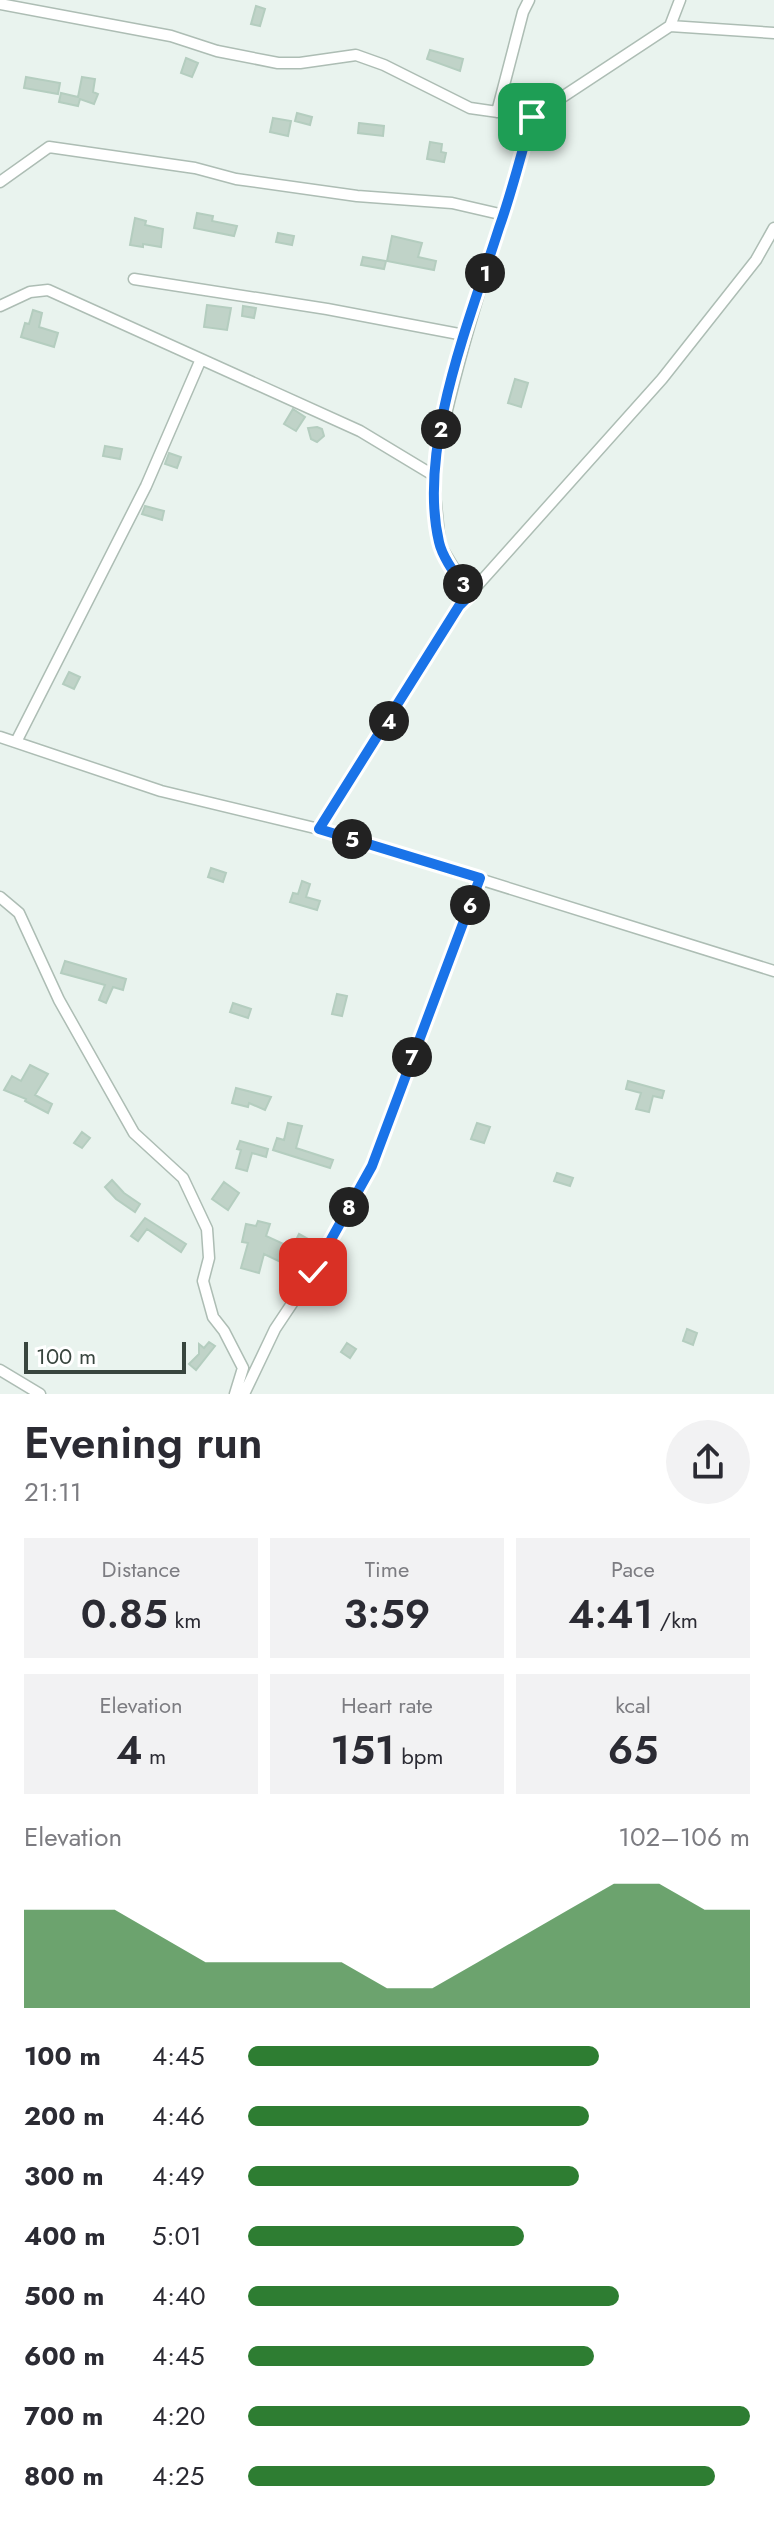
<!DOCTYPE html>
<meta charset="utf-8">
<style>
:root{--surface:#fff;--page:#f2f2f3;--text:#2b2b33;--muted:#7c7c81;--accent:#2e7d32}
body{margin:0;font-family:Jost,sans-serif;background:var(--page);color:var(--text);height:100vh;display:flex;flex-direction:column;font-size:30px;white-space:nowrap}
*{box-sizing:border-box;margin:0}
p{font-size:26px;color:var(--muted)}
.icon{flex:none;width:44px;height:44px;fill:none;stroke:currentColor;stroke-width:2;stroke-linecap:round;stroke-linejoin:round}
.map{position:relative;height:1394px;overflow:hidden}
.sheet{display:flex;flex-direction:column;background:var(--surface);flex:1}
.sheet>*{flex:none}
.scale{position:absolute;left:24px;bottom:20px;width:162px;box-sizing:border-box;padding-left:8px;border:4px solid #38453e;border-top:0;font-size:22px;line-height:28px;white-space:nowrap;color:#38453e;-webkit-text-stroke:6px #fff;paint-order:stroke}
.pin{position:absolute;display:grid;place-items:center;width:68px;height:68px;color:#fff;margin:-34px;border-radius:16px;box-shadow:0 4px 12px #0006}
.km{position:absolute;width:40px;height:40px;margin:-20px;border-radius:50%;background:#222;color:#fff;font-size:22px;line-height:40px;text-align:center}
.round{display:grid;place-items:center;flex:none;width:84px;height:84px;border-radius:42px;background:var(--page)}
.summary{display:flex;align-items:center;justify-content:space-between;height:136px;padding:0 24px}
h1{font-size:44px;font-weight:600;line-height:60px}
.figures{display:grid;grid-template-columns:repeat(3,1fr);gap:12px;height:136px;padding:8px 24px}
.figures div{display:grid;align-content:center;border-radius:0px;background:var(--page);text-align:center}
.figures b{font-size:40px;font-weight:600}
.figures small{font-size:22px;font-weight:400}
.figures p{font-size:22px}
.chart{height:224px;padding:16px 24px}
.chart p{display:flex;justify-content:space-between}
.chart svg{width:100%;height:144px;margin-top:8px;fill:var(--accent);opacity:.7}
ul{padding:0 24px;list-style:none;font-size:26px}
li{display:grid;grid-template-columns:128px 96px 1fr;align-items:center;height:60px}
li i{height:20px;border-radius:10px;background:var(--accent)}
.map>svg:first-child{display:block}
.building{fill:#c0d3c8;stroke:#b4cdbf;stroke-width:2}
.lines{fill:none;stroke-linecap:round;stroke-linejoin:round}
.street-casing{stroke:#adbdb4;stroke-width:13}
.street{stroke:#fff;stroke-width:10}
.route-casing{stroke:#fff;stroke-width:16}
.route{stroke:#1a73e8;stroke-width:10}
</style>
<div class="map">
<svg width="774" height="1394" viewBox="0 0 774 1394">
<rect width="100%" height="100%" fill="#e9f3ee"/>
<path class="building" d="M256 6 265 9 260 26 251 24Z
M430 50 463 59 460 71 427 59Z
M186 58 198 63 192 77 181 73Z
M26 77 60 83 58 94 24 88Z
M82 77 95 79 93 92 98 94 94 104 80 99 78 106 59 102 61 93 78 97Z
M297 113 312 117 310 125 295 121Z
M273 118 291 121 288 136 270 132Z
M359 123 384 126 383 136 358 133Z
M430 142 442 144 441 152 446 153 444 162 427 159Z
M197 213 213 216 212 221 237 226 234 236 194 228Z
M135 218 146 221 145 225 163 229 161 247 143 244V247L130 245Z
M278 233 294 236 292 245 276 242Z
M392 236 422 243 418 257 436 261 434 270 387 261Z
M363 257 386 261 384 269 361 265Z
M207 305 231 308 227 330 204 327Z
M243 306 256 308 254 318 242 316Z
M33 310 42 313 39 327 58 333 54 347 21 337 25 323 29 324Z
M515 379 528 383 521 407 508 403Z
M293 409 305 417 296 431 284 424Z
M317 427 322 429 324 436 317 442 311 439 308 428Z
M105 446 122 449 120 459 103 456Z
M169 453 181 457 177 468 165 464Z
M145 506 164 511 162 520 142 514Z
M69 672 80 677 74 689 63 684Z
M211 868 226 873 223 882 208 877Z
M302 881 310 884 306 897 320 901 317 910 290 902 293 893 298 894Z
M65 961 126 979 123 990 113 987 106 1003 99 1000 105 985 61 973Z
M337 994 347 996 342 1016 332 1014Z
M233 1003 251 1009 248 1018 230 1012Z
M30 1065 48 1074 35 1095 52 1104 48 1113 25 1101 26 1099 4 1090 12 1076 21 1081Z
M628 1081 664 1091 662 1098 653 1096 649 1112 636 1109 641 1093 626 1089Z
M236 1088 271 1097 265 1110 249 1103 248 1107 232 1103Z
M288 1123 302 1126 296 1148 333 1160 330 1168 273 1150 277 1138 284 1140Z
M477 1123 490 1127 484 1143 471 1139Z
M82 1132 90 1138 82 1148 74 1143Z
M240 1141 268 1149 266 1157 252 1153 247 1171 236 1168 241 1150 237 1149Z
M557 1173 573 1178 570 1186 554 1181Z
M112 1180 124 1193 140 1204 135 1212 116 1199 105 1187Z
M224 1182 239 1193 228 1210 212 1199Z
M145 1218 186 1244 181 1252 147 1229 138 1241 131 1236Z
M258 1221 270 1224 266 1236 292 1248 299 1234 308 1239 295 1264 289 1261 287 1265 264 1254 259 1273 241 1268 248 1243 242 1242 246 1224 256 1226Z
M687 1329 697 1333 693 1345 683 1341Z
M209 1342 215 1346 196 1370 189 1364 199 1354V1344L204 1348Z
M347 1343 356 1349 350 1358 341 1352Z"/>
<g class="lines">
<g class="street-casing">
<path id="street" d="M0 4 171 36 217 51 278 63H300L356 55 384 65 470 108 532 117
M670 26 774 33
M497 112 523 12 529 0
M0 182 49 147 195 168 236 179 357 196 452 203 504 215
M134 279 327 309 464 335
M0 306 30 292 48 290 360 431 433 475 440 545 470 595
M433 475C456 353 498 236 532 117L670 26 680 0
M0 737 161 791 319 829 774 971
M16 742 146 486 201 359
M319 829 459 606 662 379 756 260 774 228
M0 897 19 913 59 1000 134 1133 183 1178 207 1229 209 1258 203 1281 213 1317 224 1331 243 1368 235 1394
M0 1370 40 1394
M244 1394 275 1329 313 1272 372 1166 480 878"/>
</g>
<use href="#street" class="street"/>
</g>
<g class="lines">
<g class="route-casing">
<path id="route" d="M313 1272 372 1166 480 878 319 829 459 606 470 595C460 580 443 560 439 542 417 448 470 319 499 228 512 192 521 154 532 117"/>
</g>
<use href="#route" class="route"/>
</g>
</svg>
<div class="scale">100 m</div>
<div class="pin" style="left:532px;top:117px;background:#1e9e55"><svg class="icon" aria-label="arrive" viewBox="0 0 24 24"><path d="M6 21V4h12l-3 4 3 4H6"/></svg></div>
<div class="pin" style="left:313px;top:1272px;background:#d93025"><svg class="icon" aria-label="check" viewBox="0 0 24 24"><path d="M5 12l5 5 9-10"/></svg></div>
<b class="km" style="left:485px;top:273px">1</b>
<b class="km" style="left:441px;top:429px">2</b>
<b class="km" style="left:463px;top:584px">3</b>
<b class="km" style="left:389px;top:721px">4</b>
<b class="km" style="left:352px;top:839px">5</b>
<b class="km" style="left:470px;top:905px">6</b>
<b class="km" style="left:412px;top:1057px">7</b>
<b class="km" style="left:349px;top:1207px">8</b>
</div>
<section class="sheet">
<div class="summary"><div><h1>Evening run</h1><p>21:11</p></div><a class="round"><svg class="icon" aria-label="share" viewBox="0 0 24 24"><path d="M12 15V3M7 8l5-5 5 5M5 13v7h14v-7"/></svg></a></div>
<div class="figures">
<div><p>Distance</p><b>0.85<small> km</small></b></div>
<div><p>Time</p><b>3:59</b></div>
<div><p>Pace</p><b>4:41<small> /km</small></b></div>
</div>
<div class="figures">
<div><p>Elevation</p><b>4<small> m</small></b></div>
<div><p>Heart rate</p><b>151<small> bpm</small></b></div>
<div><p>kcal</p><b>65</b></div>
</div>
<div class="chart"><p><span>Elevation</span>102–106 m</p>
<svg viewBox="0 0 160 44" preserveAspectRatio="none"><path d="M0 44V14L10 14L20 14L30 22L40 30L50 30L60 30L70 30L80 38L90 38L100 30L110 22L120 14L130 6L140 6L150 14L160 14V44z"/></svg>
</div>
<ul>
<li><b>100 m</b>4:45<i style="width:70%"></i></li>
<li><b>200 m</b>4:46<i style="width:68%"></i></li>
<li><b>300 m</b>4:49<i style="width:66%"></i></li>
<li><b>400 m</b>5:01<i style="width:55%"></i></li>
<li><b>500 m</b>4:40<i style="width:74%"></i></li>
<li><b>600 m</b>4:45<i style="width:69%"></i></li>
<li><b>700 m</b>4:20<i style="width:100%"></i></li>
<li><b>800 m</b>4:25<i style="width:93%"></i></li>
</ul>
</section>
